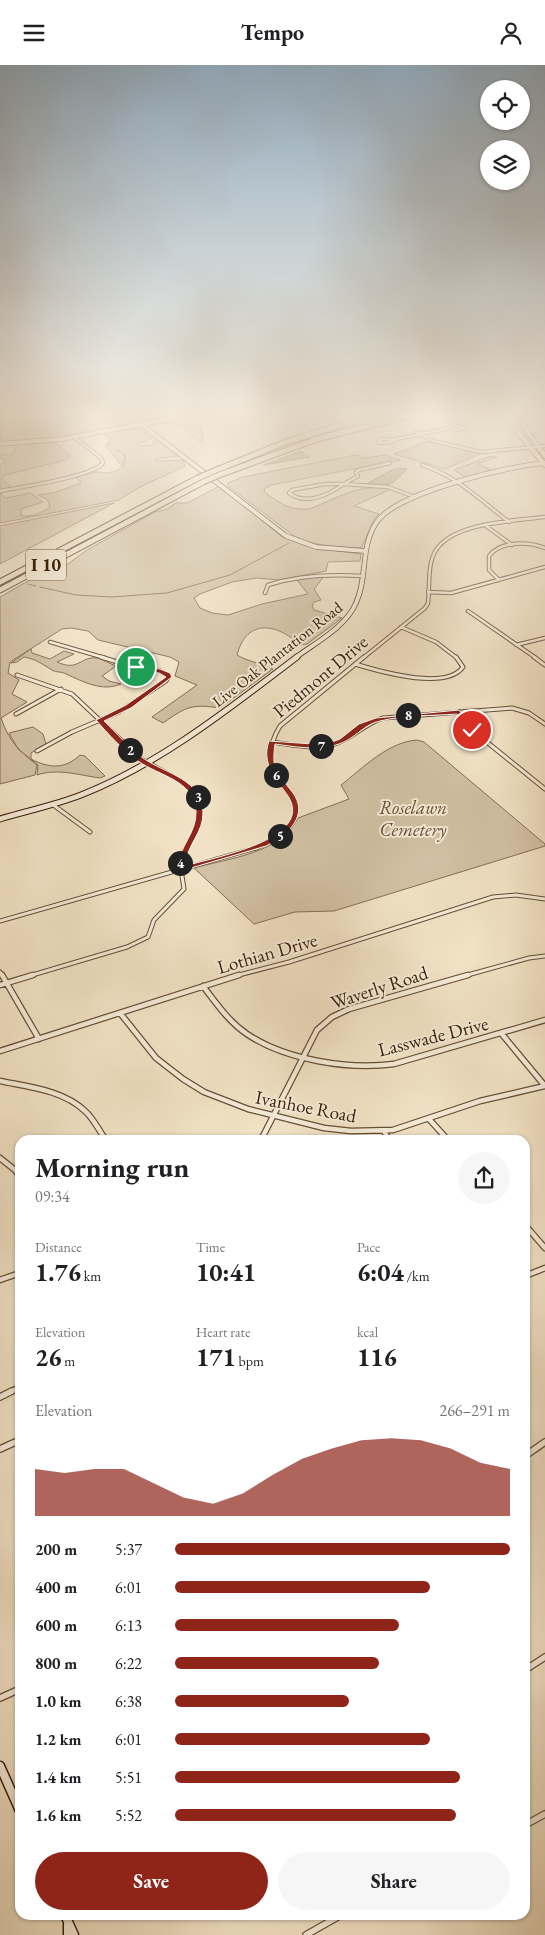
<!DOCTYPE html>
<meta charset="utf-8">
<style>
:root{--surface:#fff;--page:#f6f6f6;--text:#202124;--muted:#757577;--accent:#8f2418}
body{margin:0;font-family:"EB Garamond",serif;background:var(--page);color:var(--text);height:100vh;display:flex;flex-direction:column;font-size:19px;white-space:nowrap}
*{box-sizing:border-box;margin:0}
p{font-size:16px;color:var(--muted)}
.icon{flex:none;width:28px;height:28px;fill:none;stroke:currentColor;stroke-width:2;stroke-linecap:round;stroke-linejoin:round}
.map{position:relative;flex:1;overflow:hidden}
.details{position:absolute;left:15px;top:1070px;width:515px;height:785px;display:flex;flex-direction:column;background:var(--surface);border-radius:15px;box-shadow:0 1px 4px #0004}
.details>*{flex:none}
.fabs{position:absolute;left:480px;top:15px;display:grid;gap:10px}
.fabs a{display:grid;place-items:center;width:50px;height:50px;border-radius:50%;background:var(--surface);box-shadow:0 1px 4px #0004;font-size:25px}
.pin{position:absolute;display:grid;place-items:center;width:42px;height:42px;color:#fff;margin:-21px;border:2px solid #fff;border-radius:50%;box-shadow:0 1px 5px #0007}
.km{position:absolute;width:25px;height:25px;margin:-12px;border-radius:50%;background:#222;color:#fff;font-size:14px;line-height:25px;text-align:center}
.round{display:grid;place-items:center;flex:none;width:52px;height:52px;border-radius:26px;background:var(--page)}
.overview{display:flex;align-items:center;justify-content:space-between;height:85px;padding:0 20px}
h1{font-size:28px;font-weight:700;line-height:38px}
.metrics{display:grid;grid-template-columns:repeat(3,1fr);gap:8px;height:85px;padding:5px 20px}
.metrics div{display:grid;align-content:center}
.metrics b{font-size:25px;font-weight:700}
.metrics small{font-size:14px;font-weight:400}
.metrics p{font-size:14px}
.chart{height:140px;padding:10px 20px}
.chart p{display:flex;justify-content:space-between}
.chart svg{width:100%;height:90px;margin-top:5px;fill:var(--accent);opacity:.7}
.button{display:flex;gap:10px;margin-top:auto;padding:10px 20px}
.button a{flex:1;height:58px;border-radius:30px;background:var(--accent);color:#fff;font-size:20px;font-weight:700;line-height:58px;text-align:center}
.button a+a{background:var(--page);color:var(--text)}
ul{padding:0 20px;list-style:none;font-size:16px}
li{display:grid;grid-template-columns:80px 60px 1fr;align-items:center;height:38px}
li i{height:12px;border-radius:6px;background:var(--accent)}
header{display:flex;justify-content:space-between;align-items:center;height:65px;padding:0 20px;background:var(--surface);font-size:22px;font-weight:700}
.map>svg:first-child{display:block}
.green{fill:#d2c1a5;stroke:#856f56}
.water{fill:#b29f84;stroke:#816b52}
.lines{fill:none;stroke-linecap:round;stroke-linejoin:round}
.stream{stroke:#816b52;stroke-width:1}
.street-far3-casing{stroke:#664e36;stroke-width:4.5}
.street-far2-casing{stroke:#664e36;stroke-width:5}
.street-far1-casing{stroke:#664e36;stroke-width:7}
.street-casing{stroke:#664e36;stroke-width:8}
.secondary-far2-casing{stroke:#381d07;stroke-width:5.5}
.secondary-far1-casing{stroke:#381d07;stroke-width:7}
.secondary-casing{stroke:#381d07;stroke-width:11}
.primary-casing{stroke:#381d07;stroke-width:6}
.highway-casing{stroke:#381d07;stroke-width:7}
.street-far3{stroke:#f6ecd9;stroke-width:2.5}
.street-far2{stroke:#f6ecd9;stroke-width:3}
.street-far1{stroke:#f6ecd9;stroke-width:4.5}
.street{stroke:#f6ecd9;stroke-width:5.5}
.secondary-far2{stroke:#f6ecd9;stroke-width:4}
.secondary-far1{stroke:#f6ecd9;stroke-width:5}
.secondary{stroke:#f6ecd9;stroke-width:8}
.primary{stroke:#f1e2c5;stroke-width:4.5}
.highway{stroke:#f1e2c5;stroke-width:5}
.highway-bridge-casing{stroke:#381d07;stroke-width:7;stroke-linecap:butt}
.highway-bridge{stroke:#f1e2c5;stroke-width:5}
.route{fill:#8f2418;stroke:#fff}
.labels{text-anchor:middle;stroke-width:4;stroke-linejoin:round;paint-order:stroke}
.far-street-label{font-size:16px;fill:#381d07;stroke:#f6ecd9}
.shield{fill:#f6ecd9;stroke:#715b46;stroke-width:1}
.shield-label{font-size:18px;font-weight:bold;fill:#381d07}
.street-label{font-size:19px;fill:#381d07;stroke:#f6ecd9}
.park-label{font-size:19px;font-style:italic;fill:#664e36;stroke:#f6ecd9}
</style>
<header><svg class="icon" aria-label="menu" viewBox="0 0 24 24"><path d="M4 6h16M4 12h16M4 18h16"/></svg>Tempo<svg class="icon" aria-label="person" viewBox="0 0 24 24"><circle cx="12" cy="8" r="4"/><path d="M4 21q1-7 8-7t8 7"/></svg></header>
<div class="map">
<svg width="545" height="1870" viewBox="0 0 545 1870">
<rect width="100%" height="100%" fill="#f1e2c5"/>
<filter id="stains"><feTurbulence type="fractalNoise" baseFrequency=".004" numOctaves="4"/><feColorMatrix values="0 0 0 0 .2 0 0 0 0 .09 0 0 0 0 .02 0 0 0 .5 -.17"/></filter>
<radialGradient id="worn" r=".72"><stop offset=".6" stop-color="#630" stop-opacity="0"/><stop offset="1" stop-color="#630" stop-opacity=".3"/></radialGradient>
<path class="green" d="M0 350H102L101 352 115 363 102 352 103 350H162L166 352 49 375 0 378Z
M187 353 201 363 203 375 199 376 180 360 164 357Z
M128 364 141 365 152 373 137 379 139 381 155 380 153 378 159 376 178 391 155 394 156 396 183 395 185 401 138 423 119 435 0 458V428L6 433 30 428 43 437 21 444V451C32 452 41 448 50 442L48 435 38 430 53 428 81 418 76 412C83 411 91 407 97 407 108 409 115 408 124 401L126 390 116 384 125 390 122 401 106 381 108 377 109 381V376L112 374 104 369Z
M55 377 71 391 66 395 5 410 2 414 11 422 0 425V399H3L5 394 0 393V389L11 391 17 380Z
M426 377 455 382 480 389 445 404 394 389Z
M355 390 365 393 385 390 400 395 271 420 265 423 264 427C282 439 287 445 309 444 336 434 361 417 391 424L354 441 379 449 374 454 362 482 357 483C335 482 314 481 294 471L228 421V418L243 412Z
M491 391 497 392 477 399 493 406 467 413 454 405Z
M220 421 281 471 290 475 313 483 361 489 360 496 328 497 326 506 279 515 256 513 232 517 200 529 194 533 200 543 212 548 228 550 262 539 308 529 297 515 325 510 314 524 321 535 314 537 312 541 314 545 342 553 307 579 300 580C278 559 247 552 237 590 249 597 261 598 273 604L220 643C192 639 187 641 163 658L152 652 197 620 175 611 179 597 170 592 98 575 88 566 71 563 62 564 10 597 8 608 19 615 12 629 27 637 1 653C9 676 18 685 37 700L35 710 0 719V532L56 500 65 501 87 485 155 447 167 444 176 438H187Z
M114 438 0 499V461Z
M31 584 32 588 50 594 64 586 74 589 57 597C79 607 80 591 97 593 103 594 110 599 116 601L102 611 109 616 121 619C102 627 84 617 66 609 62 606 56 608 52 605 42 599 36 594 24 592L17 597 11 598Z
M33 662 43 669 46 679 31 688V694C49 703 64 705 80 690L85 691 105 711 100 713C78 710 58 703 37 710L38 700 18 684 9 668Z
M417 675 424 677 545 779V781L334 846 295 847 254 859 194 803C229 793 280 789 298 753L349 734 341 720C363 703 388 677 417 675Z"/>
<path class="water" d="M299 387H303L310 392 264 400Z
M400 403 407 404C389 423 392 420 366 419L390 406Z"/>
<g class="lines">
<path class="stream" d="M28 519 36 521
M40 522 76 530 111 532 167 528 230 510 289 478"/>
<g class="street-far3-casing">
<path id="street-far3" d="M454 360 464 363 456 365 449 362Z
M416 367 433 376 481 387 545 381
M381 374H390L393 377 380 378 378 376Z
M392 375 450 363
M422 400C457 411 480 435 509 457
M325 419H344C328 430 306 441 289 428L292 425Z
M344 419 388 422 415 432
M344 419 358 411 356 407 359 405 390 398
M0 426C20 422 92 412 103 398L101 393 74 372
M486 461 512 480
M499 515 489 505V491C501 475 529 477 545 483
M428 527 451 528 545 502
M265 528 268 520C299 510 330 509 362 511
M468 546 536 593
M401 562 436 577 457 593
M50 577 105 593
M516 580 545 573
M363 593 425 543 428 538C430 521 427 499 436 485 454 457 515 456 545 452"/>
</g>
<g class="street-far2-casing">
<path id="street-far2" d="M534 592 545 600
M355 599C378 606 446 626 463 602L456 592
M17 610 72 629 141 694 181 716 197 730 199 760 184 786 180 798 184 824 154 855 148 872 127 882 29 911
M459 647 472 665 545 724
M16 649 61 624
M272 677C295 680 320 687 342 676 357 669 367 658 383 653L512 643 529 648 545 659
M37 686 72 667 119 647 166 616 169 611 160 606 127 600 101 592
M52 739 90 767
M0 856 256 783C275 775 304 759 293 734 290 727 283 722 279 715 267 698 269 679 280 661L364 592
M0 907 3 911
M235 911 289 897 493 832 516 830 545 834
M464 911 529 893 545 891"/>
</g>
<g class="street-far1-casing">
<path id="street-far1" d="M2 910 39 974
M0 920 33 910
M203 921C216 938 229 957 247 969 285 995 349 1005 394 999L545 955
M120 948 156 993 183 1014 204 1027 248 1044 324 1063 351 1066 393 1065 480 1036 545 1021
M501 968 545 1021
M0 986 239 910
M0 1016C29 1022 63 1025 85 1046 94 1054 99 1066 106 1075
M429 1054 448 1075
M384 1066 389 1075
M261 1075 317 965 332 952 349 944 468 910
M0 1093 15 1105 20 1112
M525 1160 545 1183
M525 1211 545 1203
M0 1215 20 1208
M10 1327 20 1322"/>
</g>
<g class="street-casing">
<path id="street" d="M0 1332 12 1326
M0 1384 20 1375
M525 1391 545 1377
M525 1605 545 1592
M0 1633 20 1624
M525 1760 545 1749
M306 1870 341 1850"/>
</g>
<g class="secondary-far2-casing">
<path id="secondary-far2" d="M141 359 286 471 316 482 365 486
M0 379 62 374 192 350
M295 593C315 578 346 562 356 538 368 512 360 483 376 458 396 427 509 401 545 398"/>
</g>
<g class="secondary-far1-casing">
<path id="secondary-far1" d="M0 754C27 746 55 740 81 730 160 699 230 643 297 592"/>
</g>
<g class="secondary-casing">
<path id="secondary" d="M0 1701 20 1746
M65 1850 74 1870
M68 1859V1870"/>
</g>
<g class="primary-casing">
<path id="primary" d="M504 350 545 400
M516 350 545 391"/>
</g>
<g class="highway-casing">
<path id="highway" d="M361 357 389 350
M214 406 286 377 366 352
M219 410 317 374 412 350
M0 517 198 413
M0 525 203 417"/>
</g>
<use href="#street-far3" class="street-far3"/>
<use href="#street-far2" class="street-far2"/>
<use href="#street-far1" class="street-far1"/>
<use href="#street" class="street"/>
<use href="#secondary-far2" class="secondary-far2"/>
<use href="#secondary-far1" class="secondary-far1"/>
<use href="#secondary" class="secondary"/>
<use href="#primary" class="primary"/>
<use href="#highway" class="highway"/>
<g class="highway-bridge-casing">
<path id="highway-bridge" d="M198 413 214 406
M203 417 219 410"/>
</g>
<use href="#highway-bridge" class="highway-bridge"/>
</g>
<linearGradient id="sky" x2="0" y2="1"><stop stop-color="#92acc0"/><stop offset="0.57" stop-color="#f9f2e5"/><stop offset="1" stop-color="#f9f2e5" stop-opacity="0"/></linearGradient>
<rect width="545" height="611" fill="url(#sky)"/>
<path class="route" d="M134 601 160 604 170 608 172 612 131 643 104 656C117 668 129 683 143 693 166 709 202 714 203 747 204 767 186 781 185 801 210 793 316 775 288 731 276 713 261 699 269 676L313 679 329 678 340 674 359 659 376 653 459 645 475 665 469 666 457 649C432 651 404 650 380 656 365 659 357 671 344 677 322 687 297 682 275 679 274 687 273 695 275 702 279 714 289 721 295 731 308 754 284 772 266 781L181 806 177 804C179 781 197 768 196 746 194 715 159 711 138 696 123 685 108 669 96 655L126 640 166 612 159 608 134 604Z"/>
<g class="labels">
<g class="far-street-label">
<text transform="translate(277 589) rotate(-38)" y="6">Live Oak Plantation Road</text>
</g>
<rect class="shield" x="26" y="484.5" width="40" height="31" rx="4"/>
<g class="shield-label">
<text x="46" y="506">I 10</text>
</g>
<g class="street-label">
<text transform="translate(320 611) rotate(-40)" y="7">Piedmont Drive</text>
<text transform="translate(267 888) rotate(-16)" y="7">Lothian Drive</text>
<text transform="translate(379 922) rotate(-18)" y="7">Waverly Road</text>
<text transform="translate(433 971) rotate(-14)" y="7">Lasswade Drive</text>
<text transform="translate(306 1041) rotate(11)" y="7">Ivanhoe Road</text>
</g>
<g class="park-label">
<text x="413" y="749">Roselawn<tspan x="413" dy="22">Cemetery</tspan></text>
</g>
</g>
<rect width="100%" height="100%" filter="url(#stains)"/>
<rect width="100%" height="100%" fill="url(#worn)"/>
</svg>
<div class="fabs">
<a><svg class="icon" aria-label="locate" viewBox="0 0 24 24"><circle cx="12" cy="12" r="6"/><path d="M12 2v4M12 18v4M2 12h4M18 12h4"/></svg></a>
<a><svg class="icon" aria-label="layers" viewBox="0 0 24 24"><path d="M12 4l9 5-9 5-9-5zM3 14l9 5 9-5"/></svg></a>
</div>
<div class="pin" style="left:136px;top:602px;background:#1e9e55"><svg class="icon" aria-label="arrive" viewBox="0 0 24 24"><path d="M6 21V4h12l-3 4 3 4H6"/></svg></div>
<div class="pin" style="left:472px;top:665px;background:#d93025"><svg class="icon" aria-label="check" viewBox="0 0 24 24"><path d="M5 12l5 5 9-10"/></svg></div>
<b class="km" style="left:130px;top:685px">2</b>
<b class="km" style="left:198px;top:732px">3</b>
<b class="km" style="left:180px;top:798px">4</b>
<b class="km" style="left:280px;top:771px">5</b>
<b class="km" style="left:276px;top:710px">6</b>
<b class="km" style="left:321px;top:681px">7</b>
<b class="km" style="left:408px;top:650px">8</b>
<section class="details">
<div class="overview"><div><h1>Morning run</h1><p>09:34</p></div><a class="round"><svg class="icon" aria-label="share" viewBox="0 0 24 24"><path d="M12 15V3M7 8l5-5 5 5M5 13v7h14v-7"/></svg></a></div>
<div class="metrics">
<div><p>Distance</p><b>1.76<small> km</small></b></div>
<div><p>Time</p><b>10:41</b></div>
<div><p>Pace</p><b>6:04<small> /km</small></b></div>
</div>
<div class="metrics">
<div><p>Elevation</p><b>26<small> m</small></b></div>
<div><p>Heart rate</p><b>171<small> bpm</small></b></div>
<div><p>kcal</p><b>116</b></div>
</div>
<div class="chart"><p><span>Elevation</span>266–291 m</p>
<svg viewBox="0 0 160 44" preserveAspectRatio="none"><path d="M0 44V21L10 23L20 21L30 21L40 28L50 35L60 38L70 33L80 24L90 16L100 11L110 7L120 6L130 7L140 11L150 18L160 21V44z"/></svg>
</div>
<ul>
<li><b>200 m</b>5:37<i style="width:100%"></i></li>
<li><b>400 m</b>6:01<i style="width:76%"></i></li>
<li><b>600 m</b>6:13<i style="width:67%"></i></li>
<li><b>800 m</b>6:22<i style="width:61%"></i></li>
<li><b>1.0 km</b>6:38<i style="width:52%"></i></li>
<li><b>1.2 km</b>6:01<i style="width:76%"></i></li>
<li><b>1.4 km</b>5:51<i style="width:85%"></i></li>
<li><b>1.6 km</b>5:52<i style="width:84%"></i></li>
</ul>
<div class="button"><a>Save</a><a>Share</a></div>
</section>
</div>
